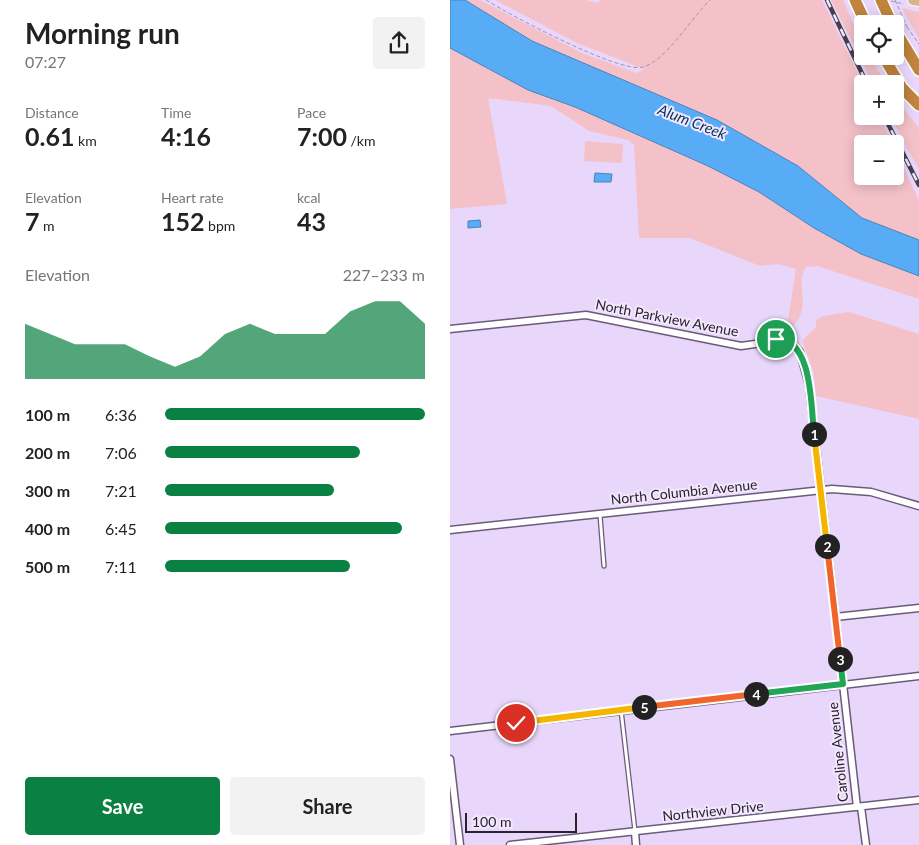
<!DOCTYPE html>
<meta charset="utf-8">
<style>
:root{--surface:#fff;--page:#f2f2f2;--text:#222;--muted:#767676;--accent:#0b8043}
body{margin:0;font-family:Lato,sans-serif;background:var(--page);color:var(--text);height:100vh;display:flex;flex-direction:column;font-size:19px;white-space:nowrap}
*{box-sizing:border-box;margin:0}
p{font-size:16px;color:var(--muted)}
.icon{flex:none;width:28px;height:28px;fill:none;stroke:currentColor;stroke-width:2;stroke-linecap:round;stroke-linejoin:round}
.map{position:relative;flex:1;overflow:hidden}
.details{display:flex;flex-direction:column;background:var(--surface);width:450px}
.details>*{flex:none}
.tools{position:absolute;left:404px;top:15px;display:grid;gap:10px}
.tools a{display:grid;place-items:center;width:50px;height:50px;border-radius:5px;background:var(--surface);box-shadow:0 2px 12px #0003;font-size:25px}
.scale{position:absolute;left:15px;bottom:12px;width:112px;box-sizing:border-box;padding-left:5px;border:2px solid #29222f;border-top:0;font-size:14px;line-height:18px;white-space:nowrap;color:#29222f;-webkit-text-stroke:4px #f2e7fd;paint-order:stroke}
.pin{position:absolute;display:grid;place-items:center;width:42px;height:42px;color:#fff;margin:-21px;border:2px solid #fff;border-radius:50%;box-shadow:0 1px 5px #0007}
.km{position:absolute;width:25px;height:25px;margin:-12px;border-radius:50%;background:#222;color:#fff;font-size:14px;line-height:25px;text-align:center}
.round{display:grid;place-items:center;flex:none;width:52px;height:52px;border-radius:5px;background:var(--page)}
.headline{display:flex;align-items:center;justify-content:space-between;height:85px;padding:0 25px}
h1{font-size:28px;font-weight:700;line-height:38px}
.stats{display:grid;grid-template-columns:repeat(3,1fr);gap:8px;height:85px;padding:5px 25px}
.stats div{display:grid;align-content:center}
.stats b{font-size:25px;font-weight:700}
.stats small{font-size:14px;font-weight:400}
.stats p{font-size:14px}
.chart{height:140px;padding:10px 25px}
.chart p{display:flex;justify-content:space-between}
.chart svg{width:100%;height:90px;margin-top:5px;fill:var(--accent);opacity:.7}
.action{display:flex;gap:10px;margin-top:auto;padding:10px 25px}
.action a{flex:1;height:58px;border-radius:5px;background:var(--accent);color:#fff;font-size:20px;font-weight:700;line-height:58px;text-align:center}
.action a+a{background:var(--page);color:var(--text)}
ul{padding:0 25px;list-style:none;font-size:16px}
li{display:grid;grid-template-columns:80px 60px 1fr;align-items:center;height:38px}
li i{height:12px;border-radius:6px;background:var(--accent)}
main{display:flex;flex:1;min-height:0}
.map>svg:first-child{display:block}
.green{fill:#f4c1c9}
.water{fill:#58acf6;stroke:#4a83ba}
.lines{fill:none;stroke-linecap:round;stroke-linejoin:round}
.service-casing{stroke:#6a5b7a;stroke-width:5.5}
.minor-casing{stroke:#6a5b7a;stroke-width:9}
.primary-casing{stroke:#fff;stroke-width:12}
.motorway-casing{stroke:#fff;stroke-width:14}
.path{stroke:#a092ad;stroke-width:1;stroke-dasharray:4 2.5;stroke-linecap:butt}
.service{stroke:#fff;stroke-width:3}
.minor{stroke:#fff;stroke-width:6}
.primary{stroke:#d9b58b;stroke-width:10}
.motorway{stroke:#c0843d;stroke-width:11}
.rail-casing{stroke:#463e4e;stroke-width:4.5}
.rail{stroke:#f2e7fd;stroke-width:2.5;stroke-dasharray:8;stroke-linecap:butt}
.path-bridge{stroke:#a092ad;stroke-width:1;stroke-dasharray:4 2.5;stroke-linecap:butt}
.split-1-casing{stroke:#fff;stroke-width:10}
.split-2-casing{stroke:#fff;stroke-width:10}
.split-3-casing{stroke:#fff;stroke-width:10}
.split-4-casing{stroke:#fff;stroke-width:10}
.split-5-casing{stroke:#fff;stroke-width:10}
.split-6-casing{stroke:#fff;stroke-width:10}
.split-1{stroke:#22a559;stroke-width:6}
.split-2{stroke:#f5b400;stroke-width:6}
.split-3{stroke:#f0652b;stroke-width:6}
.split-4{stroke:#22a559;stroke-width:6}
.split-5{stroke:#f0652b;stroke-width:6}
.split-6{stroke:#f5b400;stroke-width:6}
.labels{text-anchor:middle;stroke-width:4;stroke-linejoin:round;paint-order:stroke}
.street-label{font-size:14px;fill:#29222f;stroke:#f2e7fd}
.water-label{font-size:15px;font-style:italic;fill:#043357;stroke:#f2e7fd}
</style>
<main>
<section class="details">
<div class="headline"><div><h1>Morning run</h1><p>07:27</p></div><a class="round"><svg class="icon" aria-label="share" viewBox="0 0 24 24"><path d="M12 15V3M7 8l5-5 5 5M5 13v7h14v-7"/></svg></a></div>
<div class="stats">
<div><p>Distance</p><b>0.61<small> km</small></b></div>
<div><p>Time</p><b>4:16</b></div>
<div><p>Pace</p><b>7:00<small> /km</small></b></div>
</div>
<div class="stats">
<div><p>Elevation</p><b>7<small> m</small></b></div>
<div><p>Heart rate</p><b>152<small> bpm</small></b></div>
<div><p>kcal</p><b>43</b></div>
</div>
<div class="chart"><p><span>Elevation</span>227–233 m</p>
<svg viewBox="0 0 160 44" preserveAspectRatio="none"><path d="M0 44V17L10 22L20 27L30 27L40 27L50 33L60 38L70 33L80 22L90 17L100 22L110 22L120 22L130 11L140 6L150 6L160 17V44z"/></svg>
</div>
<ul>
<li><b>100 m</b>6:36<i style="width:100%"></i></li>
<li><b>200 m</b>7:06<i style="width:75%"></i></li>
<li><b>300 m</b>7:21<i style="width:65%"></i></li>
<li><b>400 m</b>6:45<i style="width:91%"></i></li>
<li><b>500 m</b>7:11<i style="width:71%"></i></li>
</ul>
<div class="action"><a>Save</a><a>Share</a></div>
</section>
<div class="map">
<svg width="469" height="845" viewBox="0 0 469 845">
<rect width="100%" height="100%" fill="#e8d7fa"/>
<path class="green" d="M15 0H30L132 53 187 73 194 69 127 43 45 0H136L146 3 152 0H372L413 84 412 116H429L443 144H412V176H445V148L469 201V240L412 218 348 166 267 120 82 41Z
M381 0H393L412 43V56H419L436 84H423Z
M452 8 469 12V39Z
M0 48 78 90 125 107 258 166 309 192 364 228 411 254 469 276V299L367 266 356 267C344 284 363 306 343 326L338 320 346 269 328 264 310 266 240 238H189L184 145 178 140 139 131 101 106 38 98 57 204 0 209Z
M445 98 469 128V170L440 116H445Z
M135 141 173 144 172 163 134 161Z
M399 312 469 334V419L366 396 363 370 352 341 366 327V320L373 316Z"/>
<path class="water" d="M0 0H15L82 41 267 120 348 166 412 218 469 240V276L411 254 364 228 309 192 258 166 125 107 78 90 0 48Z
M145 173 162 174 161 182H144Z
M30 220 31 227 18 228V221Z"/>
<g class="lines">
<g class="service-casing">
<path id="service" d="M150 515 154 566
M171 710 185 831"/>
</g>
<g class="minor-casing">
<path id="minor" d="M0 329 136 315 291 346 333 340 344 345 350 352 359 385 407 807
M0 530 382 489 421 492 469 506
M385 617 469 608
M0 731 469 676
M0 759 10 845
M411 807 416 845
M185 832 186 845
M60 845 469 800"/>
</g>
<g class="primary-casing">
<path id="primary" d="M463 0 469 1"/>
</g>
<g class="motorway-casing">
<path id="motorway" d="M405 0 416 24
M431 0 442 24
M445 30 469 70
M433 56 452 88 469 105"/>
</g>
<path class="path" d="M36 0C60 15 170 74 193 67 216 61 242 17 260 0
M441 1 454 4
M457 27 469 44"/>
<use href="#service" class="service"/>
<use href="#minor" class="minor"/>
<use href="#primary" class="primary"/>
<use href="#motorway" class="motorway"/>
<g class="rail-casing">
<path id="rail" d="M377 0 417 84
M434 116 469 185"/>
</g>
<use href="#rail" class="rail"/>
<path class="path-bridge" d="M445 0 457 27"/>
</g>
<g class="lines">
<g class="split-1-casing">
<path id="split-1" d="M326 339C363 338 361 408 364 434"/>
</g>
<g class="split-2-casing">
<path id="split-2" d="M364 434 377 546"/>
</g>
<g class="split-3-casing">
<path id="split-3" d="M377 546 390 659"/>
</g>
<g class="split-4-casing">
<path id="split-4" d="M306 694 393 684 390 659"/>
</g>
<g class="split-5-casing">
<path id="split-5" d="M194 707 306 694"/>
</g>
<g class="split-6-casing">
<path id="split-6" d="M66 723 194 707"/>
</g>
<use href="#split-1" class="split-1"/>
<use href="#split-2" class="split-2"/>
<use href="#split-3" class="split-3"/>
<use href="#split-4" class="split-4"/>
<use href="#split-5" class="split-5"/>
<use href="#split-6" class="split-6"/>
</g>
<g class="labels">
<g class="street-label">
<text transform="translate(217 318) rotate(11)" y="5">North Parkview Avenue</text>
<text transform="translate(234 492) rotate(-6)" y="5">North Columbia Avenue</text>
<text transform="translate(388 752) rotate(-96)" y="5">Caroline Avenue</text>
<text transform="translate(263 811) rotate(-6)" y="5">Northview Drive</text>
</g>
<g class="water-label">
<text transform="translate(242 122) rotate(21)" y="5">Alum Creek</text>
</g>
</g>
</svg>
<div class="tools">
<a><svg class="icon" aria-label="locate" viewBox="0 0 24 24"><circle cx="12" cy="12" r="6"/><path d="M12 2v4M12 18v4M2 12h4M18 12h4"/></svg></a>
<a>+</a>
<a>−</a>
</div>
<div class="scale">100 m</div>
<div class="pin" style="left:326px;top:339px;background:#1e9e55"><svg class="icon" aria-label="arrive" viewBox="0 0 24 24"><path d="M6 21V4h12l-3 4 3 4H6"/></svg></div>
<div class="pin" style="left:66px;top:723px;background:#d93025"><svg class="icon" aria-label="check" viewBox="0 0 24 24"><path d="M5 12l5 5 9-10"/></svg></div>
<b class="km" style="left:364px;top:434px">1</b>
<b class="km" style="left:377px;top:546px">2</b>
<b class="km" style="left:390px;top:659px">3</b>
<b class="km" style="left:306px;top:694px">4</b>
<b class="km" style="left:194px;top:707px">5</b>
</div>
</main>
